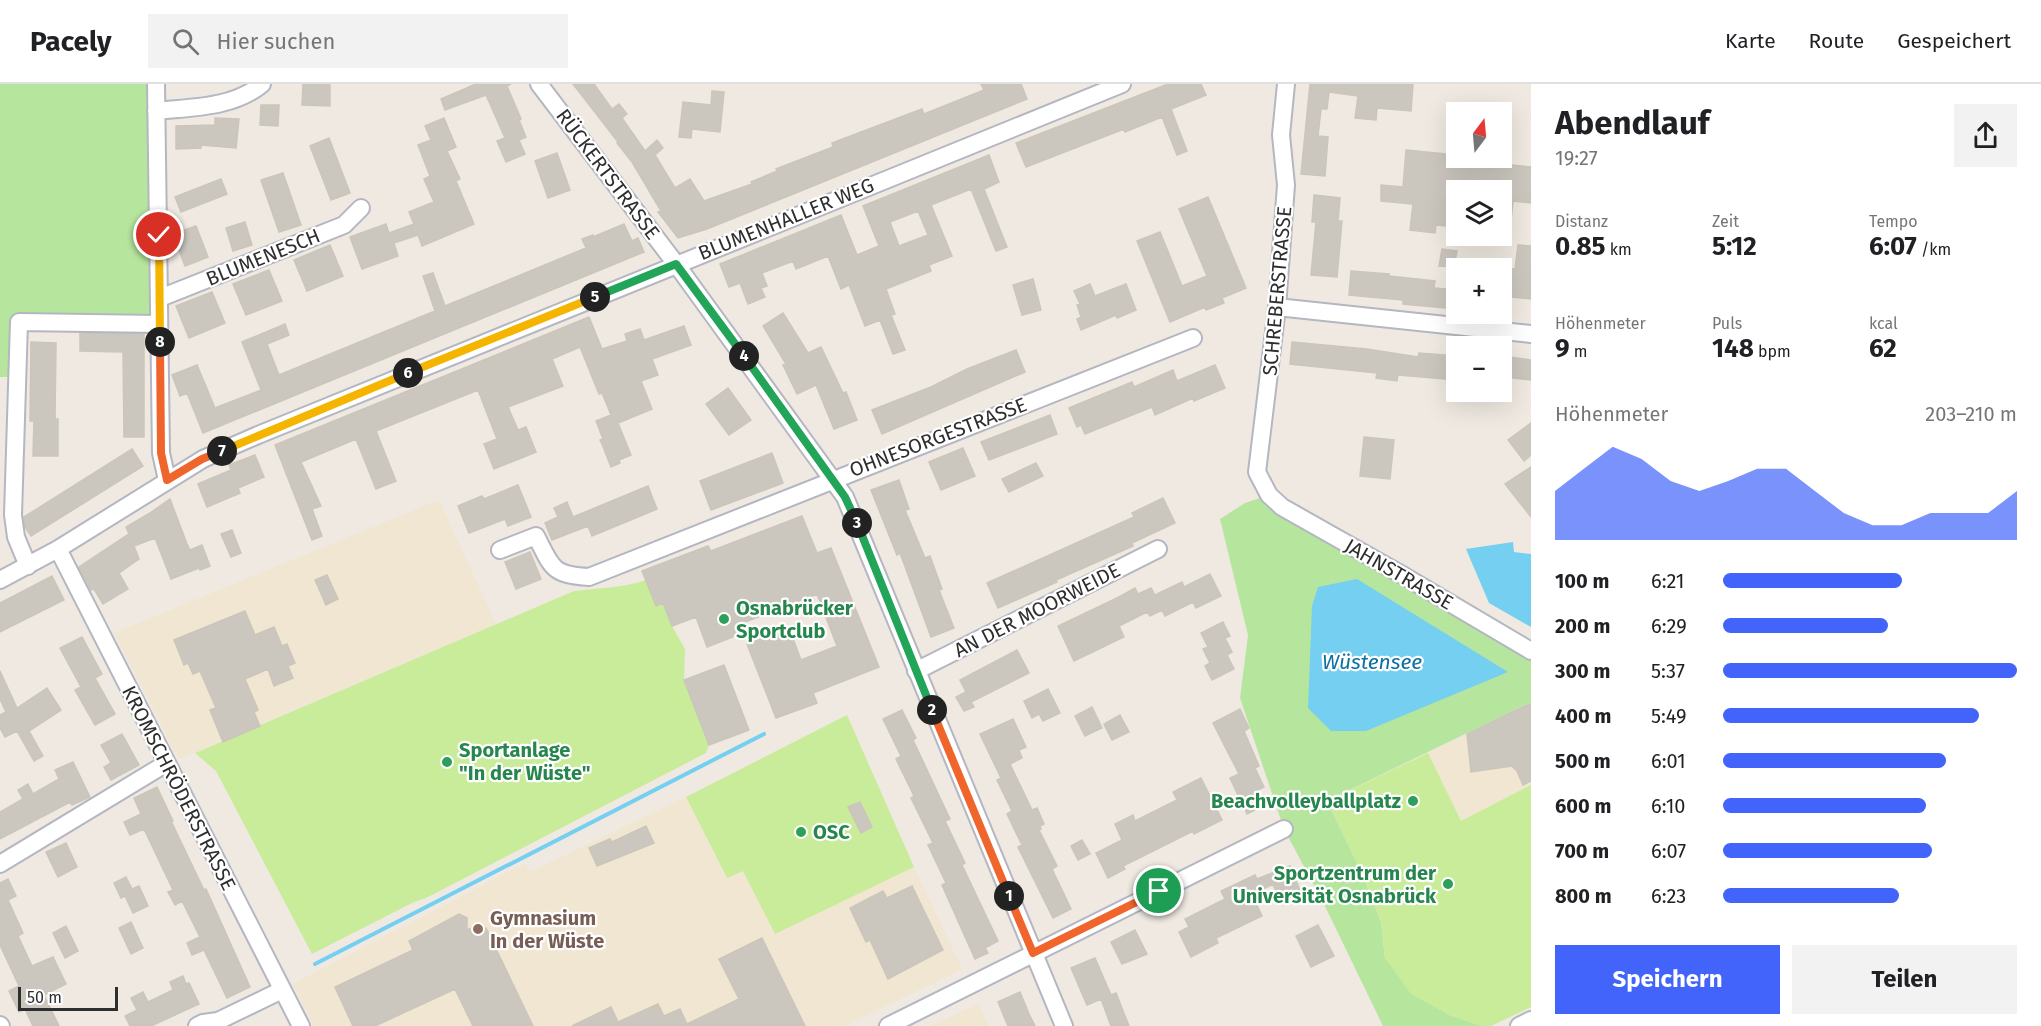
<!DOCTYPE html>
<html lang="de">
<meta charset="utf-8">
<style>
:root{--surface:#fff;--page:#f2f2f2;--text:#202124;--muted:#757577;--line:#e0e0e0;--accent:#4264fb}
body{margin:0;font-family:"Fira Sans",sans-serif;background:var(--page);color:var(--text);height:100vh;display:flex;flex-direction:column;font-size:22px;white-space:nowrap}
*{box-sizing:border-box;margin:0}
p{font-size:20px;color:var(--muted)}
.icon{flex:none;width:33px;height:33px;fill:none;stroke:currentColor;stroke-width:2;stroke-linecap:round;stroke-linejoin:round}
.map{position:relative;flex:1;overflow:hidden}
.side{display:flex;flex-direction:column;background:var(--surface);width:510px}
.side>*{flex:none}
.needle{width:39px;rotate:16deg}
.buttons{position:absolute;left:1446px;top:18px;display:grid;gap:12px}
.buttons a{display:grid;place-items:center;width:66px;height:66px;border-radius:0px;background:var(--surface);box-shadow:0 6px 24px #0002;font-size:30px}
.scale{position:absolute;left:18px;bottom:15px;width:100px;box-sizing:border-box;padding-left:6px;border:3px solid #2e2e2e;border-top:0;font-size:16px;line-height:21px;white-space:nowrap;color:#2e2e2e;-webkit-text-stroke:4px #fff;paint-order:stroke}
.pin{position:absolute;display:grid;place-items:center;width:51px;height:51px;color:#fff;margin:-26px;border:3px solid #fff;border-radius:50%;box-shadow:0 2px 6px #0007}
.km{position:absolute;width:30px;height:30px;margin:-15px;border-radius:50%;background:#222;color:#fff;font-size:16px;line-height:30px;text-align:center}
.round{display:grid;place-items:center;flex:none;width:63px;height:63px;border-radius:0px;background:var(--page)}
.overview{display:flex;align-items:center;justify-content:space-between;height:102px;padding:0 24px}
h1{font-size:33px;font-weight:700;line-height:45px}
.metrics{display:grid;grid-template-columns:repeat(3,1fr);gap:9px;height:102px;padding:6px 24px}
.metrics div{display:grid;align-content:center}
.metrics b{font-size:26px;font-weight:700}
.metrics small{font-size:16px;font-weight:400}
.metrics p{font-size:16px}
.chart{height:168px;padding:12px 24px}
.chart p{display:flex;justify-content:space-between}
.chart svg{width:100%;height:108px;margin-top:6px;fill:var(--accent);opacity:.7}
.button{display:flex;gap:12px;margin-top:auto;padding:12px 24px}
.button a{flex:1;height:69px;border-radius:0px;background:var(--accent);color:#fff;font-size:24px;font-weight:700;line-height:69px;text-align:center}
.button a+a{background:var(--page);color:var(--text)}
ul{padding:0 24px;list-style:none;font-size:20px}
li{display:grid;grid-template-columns:96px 72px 1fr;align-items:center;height:45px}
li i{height:15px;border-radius:8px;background:var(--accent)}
header{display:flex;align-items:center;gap:36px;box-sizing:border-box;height:84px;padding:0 30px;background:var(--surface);border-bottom:2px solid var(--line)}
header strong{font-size:28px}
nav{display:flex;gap:33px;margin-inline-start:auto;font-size:21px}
.search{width:420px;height:54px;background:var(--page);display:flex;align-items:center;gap:15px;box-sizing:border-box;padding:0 21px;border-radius:0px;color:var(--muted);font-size:22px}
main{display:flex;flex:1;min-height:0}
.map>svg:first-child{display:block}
.education{fill:#f0e6d1}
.green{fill:#b6e59e}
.pitch{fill:#c9ec9a}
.water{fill:#75cff0}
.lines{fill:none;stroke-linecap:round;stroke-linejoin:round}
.stream{stroke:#75cff0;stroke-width:4}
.building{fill:#cbc7bf;stroke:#cbc5ba;stroke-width:1.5;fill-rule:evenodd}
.street-casing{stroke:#b4b7c1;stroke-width:20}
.street{stroke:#fff;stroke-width:16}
.split-1-casing{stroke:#fff;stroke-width:12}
.split-2-casing{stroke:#fff;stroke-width:12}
.split-3-casing{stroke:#fff;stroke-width:12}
.split-4-casing{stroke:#fff;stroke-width:12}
.split-5-casing{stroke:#fff;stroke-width:12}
.split-6-casing{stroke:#fff;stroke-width:12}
.split-7-casing{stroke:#fff;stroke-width:12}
.split-8-casing{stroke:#fff;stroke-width:12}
.split-9-casing{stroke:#fff;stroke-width:12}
.split-1{stroke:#f0652b;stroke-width:8}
.split-2{stroke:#f0652b;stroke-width:8}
.split-3{stroke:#22a559;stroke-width:8}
.split-4{stroke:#22a559;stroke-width:8}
.split-5{stroke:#22a559;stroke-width:8}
.split-6{stroke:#f5b400;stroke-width:8}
.split-7{stroke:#f5b400;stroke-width:8}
.split-8{stroke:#f0652b;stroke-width:8}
.split-9{stroke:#f5b400;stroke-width:8}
.leisure-dot{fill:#2e9e5b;stroke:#fff;stroke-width:2}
.education-dot{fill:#8d6e63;stroke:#fff;stroke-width:2}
.labels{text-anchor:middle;stroke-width:4.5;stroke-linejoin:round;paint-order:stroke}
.street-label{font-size:20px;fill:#2e2e2e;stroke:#fff}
.leisure-label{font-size:20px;font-weight:bold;fill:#27864d;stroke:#fff;text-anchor:start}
.education-label{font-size:20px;font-weight:bold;fill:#785e54;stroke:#fff;text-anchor:start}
.water-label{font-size:21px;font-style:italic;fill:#0d6fa3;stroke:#fff}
</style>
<header>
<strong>Pacely</strong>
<div class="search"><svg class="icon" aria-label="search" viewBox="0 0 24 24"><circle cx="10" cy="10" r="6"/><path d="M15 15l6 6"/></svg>Hier suchen</div>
<nav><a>Karte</a><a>Route</a><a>Gespeichert</a></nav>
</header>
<main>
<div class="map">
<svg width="1531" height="942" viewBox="0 0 1531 942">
<rect width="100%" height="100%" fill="#efe9e1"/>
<path class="education" d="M439 416 496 540 179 675 114 549Z
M1531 619V701L1461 737 1428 669Z
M686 713 726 794 743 786 775 850 914 783 962 885 845 942H314L293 900 525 779 530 788Z
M978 920 989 942H930Z"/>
<path class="green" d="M0 0H148L152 234 15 233 14 293H0Z
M1269 411 1531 567V618L1327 717 1361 787 1381 838 1385 874 1447 930 1482 942H1383L1324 820 1284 745 1240 614 1248 551 1220 435 1245 419Z"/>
<path class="pitch" d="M646 496 655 521 663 519 672 542 685 565 684 596 709 661 706 669 426 814 414 818 312 870 216 687 195 669 574 507C599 504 622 504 646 496Z
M847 631 914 783 775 850 743 787 727 794 686 713Z
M1428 669 1461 737 1531 701V923L1491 942H1482L1447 930 1411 910 1385 874 1381 838 1361 787 1327 717Z"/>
<path class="water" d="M1513 458 1514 468 1531 470V543L1489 519 1466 465Z
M1357 495 1508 588 1366 647H1331L1308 624 1312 522 1318 503Z"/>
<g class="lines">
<path class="stream" d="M315 880 764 650"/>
</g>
<path class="building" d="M303 0 330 1V22L302 21Z
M476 0H511L507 2 521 35 519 36 526 53 519 56 525 70 506 78 497 57 505 54 486 11 445 26 441 15Z
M573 0H594L612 25 619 20 627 30 622 34 645 67 657 56 663 64 655 71 675 104 690 95 704 117 752 100 751 98 777 87 776 85 833 63 832 59 922 25 924 30 984 6 981 0H1021L1027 15 707 145 678 154 658 128 661 127 632 78 617 59 618 58Z
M1168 0H1201L1206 11 1171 25 1187 67 1177 71 1162 33 1125 48 1124 45 1026 83 1016 59Z
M1310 0H1413L1411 27 1377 24 1376 36 1355 34 1358 12 1329 8 1327 25H1321L1318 52 1328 53 1325 92 1301 90Z
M712 7 724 8 720 48 692 45 691 54 679 53 683 18 711 21Z
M261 21H279L278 42 260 41Z
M215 34 239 35 236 64 201 61V64L176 65V42L215 41Z
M444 34 456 63 447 67 460 95 456 97 474 140 422 162 418 151 394 159 398 172 362 185 350 153 386 140 389 149 414 140 409 128 434 118 424 95 430 92 418 61 431 56 425 42Z
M329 54 350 109 331 116 310 62Z
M1406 66 1456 71V74L1504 75 1503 80 1531 83V119L1513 117 1509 156H1502V106H1456V143L1436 141 1435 149 1410 146 1413 120 1381 117V101L1403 103Z
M557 69 570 106 548 114 535 77Z
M989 71 999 98 984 105 1007 163 996 167 971 105 931 121 952 172 929 181 931 187 886 205 895 230 891 231 905 266 893 270 880 236 865 242 849 201 841 205 828 172 796 185 793 177 762 189 767 202 761 204 765 213 748 220 740 199 729 203 720 180 841 131 857 171 879 162 863 122ZM918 127 928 151 899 162 890 138Z
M283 89 301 141 279 148 261 96Z
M221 95 227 110 181 128 175 113Z
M1314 111 1340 114 1338 137H1342L1337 193 1311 191 1316 138H1312Z
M1208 113 1246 204 1222 214 1224 219 1206 226 1205 223 1170 238 1137 157 1160 148 1182 202 1207 192 1179 125Z
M245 138 252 161 233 167 226 144Z
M624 140 632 157 638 154 644 168 203 349 187 309 180 312 172 291 197 281 215 324 261 306 242 258 285 240 289 251 267 260 279 291 435 227 423 192 433 189 445 222 586 164 582 155 593 151V153Z
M196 142 208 173 185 182 173 150Z
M330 161 343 192 307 207 294 176Z
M1518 161 1531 162V215L1502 212V184L1515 185Z
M1442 165 1457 167 1454 183 1439 182Z
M269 186 282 217 246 231 233 200Z
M1351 187 1389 190V192L1435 197 1434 204 1456 206V225L1403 220V216L1349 211Z
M1033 195 1041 226 1022 231 1013 201Z
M1090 200 1095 212 1126 200 1136 226 1117 234 1116 231 1081 246 1077 235 1081 233 1077 221 1080 220 1074 207Z
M212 208 225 239 189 254 176 222Z
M783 229 808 269 821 263 843 309 846 308 857 336 834 345 816 301 797 310 783 281 786 280 763 242Z
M589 233 602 265 627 257 625 250 640 245 644 256 684 242 691 261 652 275 658 291 641 297 652 325 618 339 631 371 619 376 620 379 611 383 602 360 600 356 603 355 596 337 611 331 602 309 599 310 580 263 552 275 563 302 508 323 518 346 526 343 536 368 494 385 484 360 497 355 478 306 376 347 396 397 376 405 356 355 301 378 321 422 312 425 322 452 312 456 275 361Z
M80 249 144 250V353H124L123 268 80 267Z
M31 258 56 259 55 335H58V372H33L34 337H30Z
M1292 258 1367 265 1418 273 1419 269 1456 272V296L1398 291 1397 297 1376 294 1377 289 1290 280Z
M1016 266 1025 288 882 350 872 326 931 303 967 285Z
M1509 273 1531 276V296L1506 293Z
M1215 281 1225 304 1194 317 1193 314 1155 331 1152 323 1085 350 1081 341 1077 343 1069 324 1132 298 1134 303 1173 286 1177 297Z
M728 304 751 336 729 351 706 320Z
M1050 331 1057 350 989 376 981 358Z
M1531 339V371L1524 377 1508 356Z
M1364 353 1394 356 1390 395 1360 392Z
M963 364 975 392 941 406 929 378Z
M132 365 143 382 31 452 25 443 24 433Z
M772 369 783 399 711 426 700 397Z
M255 371 264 393 238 404 240 409 207 423 198 400 231 386 229 381Z
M1036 379 1043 392 1009 408 1002 395Z
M1531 383V433L1505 400Z
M899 396 909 425 905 426 925 474 930 472 942 505 939 506 954 544 931 553 900 469 897 471 871 406Z
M518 401 531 433 508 442 505 435 469 449 458 422 482 412 484 415Z
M648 402 657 425 592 452 588 442 552 456 545 439 558 433 554 424 567 418 573 433Z
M1163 414 1175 439 1132 459 1133 462 1056 496 1057 498 998 524 987 499 1134 433 1132 429Z
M170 415 187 460 190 466 202 461 210 482 200 486 199 484 171 495 155 454 134 462 139 475 119 489 128 505 103 520 94 505 91 506 79 483 129 450 126 443 150 429Z
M802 432 817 469 831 464 879 583 813 609 817 619 776 634 747 560 789 544 801 576 837 562 817 510 745 538 748 547 707 563 696 533 672 542 663 519 656 522 642 487 708 462 711 467Z
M232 446 241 469 231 473 221 450Z
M530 468 541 495 516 505 505 478Z
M1210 490 1221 512 1196 524 1193 518 1165 532 1162 526 1150 532 1147 528 1119 542 1124 553 1074 577 1058 542 1119 513 1135 504 1138 510 1151 504 1155 511 1182 498 1184 503Z
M327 491 338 515 326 521 315 496Z
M52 492 64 516 0 548V519Z
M245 527 255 551 274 543 282 562 287 560 295 579 288 582 293 594 274 602 268 585 245 595 258 626 254 628 260 642 223 658 210 626 216 624 200 587 193 590 188 579 184 581 174 556Z
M1223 538 1230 552 1225 554 1232 568 1227 571 1234 585 1212 596 1205 582 1210 579 1203 565 1208 563 1201 549Z
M82 553 102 590 95 594 115 630 95 641 75 606 81 603 60 564Z
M1017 566 1029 589 971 618 974 623 964 627 956 613 966 608 960 596Z
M724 581 749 646 709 661 684 596Z
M0 587 17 624 47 604 61 626 29 647 43 672 34 677 17 647 5 653 0 644V631L6 628 0 615Z
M1048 605 1060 629 1043 637 1039 630 1032 634 1024 617Z
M1531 619V697L1523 701 1517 687 1512 682 1471 688 1467 650Z
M1092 623 1102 644 1085 652 1075 632Z
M1240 625 1249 644 1244 647 1259 682 1255 684 1264 703 1258 706 1265 721 1247 730 1230 694 1239 690 1213 639Z
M902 626 916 654 913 656 950 735 945 737 965 779 962 781 998 857 985 864 988 869 975 875 942 801 946 799 928 761 933 759 911 714 914 712 896 675 901 672 883 635Z
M1120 631 1129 648 1112 656 1104 640Z
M1013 635 1026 663 1019 666 1022 674 1010 680 1032 726 1037 724 1044 740 1040 742 1041 745 1039 746 1057 782 1052 785 1071 825 1053 834 1018 763 1022 761 1007 730 1012 727 997 696 1001 694 980 650Z
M122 650 139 681 111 696 104 683 111 679 101 661Z
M73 678 90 713 72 721 70 718 0 755V728L23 715 18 706 28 700 33 710 59 695 55 686Z
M1201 694 1222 736 1194 750 1193 747 1123 782 1125 785 1108 794 1096 769 1122 756 1115 740 1133 731 1135 737 1177 716 1173 708Z
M157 703 173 737H171L204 806 206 805 250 903 227 914 204 866 192 871 187 859 200 853 182 817 175 821 168 808 173 806 144 745 130 751 124 738 141 730 134 714Z
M860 718 872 743 861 749 848 723Z
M646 742 654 759 597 782 589 764 610 755 612 758Z
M1082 756 1090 770 1078 776 1071 762Z
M66 759 77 783 58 793 46 768Z
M1290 782 1302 811 1281 820 1273 800 1252 811 1262 832 1216 854 1218 859 1191 873 1179 848 1189 843 1185 835 1225 815 1221 807 1255 791 1257 795Z
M126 793 132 805 139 802 148 822 133 829 125 812 121 814 114 799Z
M8 795 16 812 8 816 23 849 18 852 32 882 53 873 66 900 44 911 59 942H33L25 925 19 928 9 907 19 902 0 861V799Z
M912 802 943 866 888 895 870 856 866 858 850 824 883 807 887 814Z
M459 830 467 834V846L480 840 482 846 486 844 533 942H473L455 905 375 942H353L335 903 413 866 409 857Z
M131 838 143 864 131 870 119 844Z
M1318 841 1334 872 1311 883 1296 852Z
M66 842 78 867 65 874 53 849Z
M1135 846 1147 870 1122 880 1111 858Z
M762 854 805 942H572L611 923 618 938 658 920 664 932 680 925 687 940 739 915 719 875Z
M1095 874 1111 911 1116 909 1129 942H1111L1101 915 1087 921 1071 884Z
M183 892 186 900 189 899 199 920 151 942H130L125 932 137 926 131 914 143 908 148 918 173 906 170 898Z
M1020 908 1029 930 1035 942H1008L998 918Z"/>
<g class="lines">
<g class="street-casing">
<path id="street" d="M156 0 161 369 167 396
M539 0 676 180 845 413 1064 942
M1286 0 1281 51 1286 101 1277 223 1257 388 1269 411 1282 423 1404 492 1531 567
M156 27C193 23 233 24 262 0
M160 214 344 141 361 124
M1277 223 1531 250
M58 465 301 942
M500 466 536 452C552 483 551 491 589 493L1193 254
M28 482 16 453 13 431 19 238 159 240
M0 496 58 465 203 375 258 351 1122 0
M916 587 1158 465
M0 780 167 679
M0 941 1 942
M197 942 203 939 218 937 282 906
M888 942 1284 745
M1519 942 1531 936"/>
</g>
<use href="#street" class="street"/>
</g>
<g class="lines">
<g class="split-1-casing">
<path id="split-1" d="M1009 812 1033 869 1159 807"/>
</g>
<g class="split-2-casing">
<path id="split-2" d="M932 626 1009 812"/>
</g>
<g class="split-3-casing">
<path id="split-3" d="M857 439 932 626"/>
</g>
<g class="split-4-casing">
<path id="split-4" d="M744 272 845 413 857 439"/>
</g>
<g class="split-5-casing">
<path id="split-5" d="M595 213 676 180 744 272"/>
</g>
<g class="split-6-casing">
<path id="split-6" d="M408 289 595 213"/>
</g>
<g class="split-7-casing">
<path id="split-7" d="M222 367 408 289"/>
</g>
<g class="split-8-casing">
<path id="split-8" d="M160 258 161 369 167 396 202 375 222 367"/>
</g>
<g class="split-9-casing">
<path id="split-9" d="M159 151 160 258"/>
</g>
<use href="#split-1" class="split-1"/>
<use href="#split-2" class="split-2"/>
<use href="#split-3" class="split-3"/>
<use href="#split-4" class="split-4"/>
<use href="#split-5" class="split-5"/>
<use href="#split-6" class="split-6"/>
<use href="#split-7" class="split-7"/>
<use href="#split-8" class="split-8"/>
<use href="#split-9" class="split-9"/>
</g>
<g class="leisure-dot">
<circle cx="724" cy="535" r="6"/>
<circle cx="447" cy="678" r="6"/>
<circle cx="1413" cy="717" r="6"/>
<circle cx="801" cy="748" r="6"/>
<circle cx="1448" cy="800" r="6"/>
</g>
<circle class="education-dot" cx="478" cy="845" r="6"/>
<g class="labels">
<g class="street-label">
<text transform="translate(608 90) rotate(53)" y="7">RÜCKERTSTRASSE</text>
<text transform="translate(786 135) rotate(-22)" y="7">BLUMENHALLER WEG</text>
<text transform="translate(263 173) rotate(-22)" y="7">BLUMENESCH</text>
<text transform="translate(1277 207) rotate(-85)" y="7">SCHREBERSTRASSE</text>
<text transform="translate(938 353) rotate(-21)" y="7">OHNESORGESTRASSE</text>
<text transform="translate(1399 490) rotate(30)" y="7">JAHNSTRASSE</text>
<text transform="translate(1037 526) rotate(-27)" y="7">AN DER MOORWEIDE</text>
<text transform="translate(179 704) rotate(63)" y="7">KROMSCHRÖDERSTRASSE</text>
</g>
<g class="leisure-label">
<text x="736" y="531">Osnabrücker<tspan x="736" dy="23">Sportclub</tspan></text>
<text x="459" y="673">Sportanlage<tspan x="459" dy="23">"In der Wüste"</tspan></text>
<text x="1401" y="724" text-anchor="end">Beachvolleyballplatz</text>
<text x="813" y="755">OSC</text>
<text x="1436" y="796" text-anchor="end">Sportzentrum der<tspan x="1436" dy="23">Universität Osnabrück</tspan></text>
</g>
<g class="education-label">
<text x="490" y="841">Gymnasium<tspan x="490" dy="23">In der Wüste</tspan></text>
</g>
<g class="water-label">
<text x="1372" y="585">Wüstensee</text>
</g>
</g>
</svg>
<div class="buttons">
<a><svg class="needle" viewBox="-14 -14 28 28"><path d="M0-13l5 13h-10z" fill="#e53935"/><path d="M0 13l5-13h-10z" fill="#757577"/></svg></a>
<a><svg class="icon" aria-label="layers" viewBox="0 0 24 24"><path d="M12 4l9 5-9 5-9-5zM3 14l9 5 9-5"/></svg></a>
<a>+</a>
<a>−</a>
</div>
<div class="scale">50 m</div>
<div class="pin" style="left:1159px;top:807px;background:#1e9e55"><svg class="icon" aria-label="arrive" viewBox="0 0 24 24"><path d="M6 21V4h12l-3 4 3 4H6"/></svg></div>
<div class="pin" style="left:159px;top:151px;background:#d93025"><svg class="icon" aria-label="check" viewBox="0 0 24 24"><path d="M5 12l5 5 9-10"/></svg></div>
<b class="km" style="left:1009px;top:812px">1</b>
<b class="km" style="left:932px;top:626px">2</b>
<b class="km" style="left:857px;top:439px">3</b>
<b class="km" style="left:744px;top:272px">4</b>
<b class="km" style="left:595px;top:213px">5</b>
<b class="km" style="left:408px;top:289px">6</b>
<b class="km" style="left:222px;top:367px">7</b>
<b class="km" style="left:160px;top:258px">8</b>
</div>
<section class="side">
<div class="overview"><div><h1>Abendlauf</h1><p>19:27</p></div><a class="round"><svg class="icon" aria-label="share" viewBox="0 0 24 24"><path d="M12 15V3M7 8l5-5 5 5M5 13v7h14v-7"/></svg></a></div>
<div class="metrics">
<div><p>Distanz</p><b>0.85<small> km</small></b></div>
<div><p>Zeit</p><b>5:12</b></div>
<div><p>Tempo</p><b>6:07<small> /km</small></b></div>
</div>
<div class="metrics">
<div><p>Höhenmeter</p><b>9<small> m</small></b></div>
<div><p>Puls</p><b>148<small> bpm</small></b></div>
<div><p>kcal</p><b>62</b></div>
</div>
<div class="chart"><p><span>Höhenmeter</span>203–210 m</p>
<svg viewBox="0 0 160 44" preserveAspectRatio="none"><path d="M0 44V24L10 15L20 6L30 11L40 20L50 24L60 20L70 15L80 15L90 24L100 33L110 38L120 38L130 33L140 33L150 33L160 24V44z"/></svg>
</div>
<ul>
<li><b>100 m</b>6:21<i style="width:61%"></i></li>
<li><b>200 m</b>6:29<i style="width:56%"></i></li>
<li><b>300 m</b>5:37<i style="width:100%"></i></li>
<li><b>400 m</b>5:49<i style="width:87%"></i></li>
<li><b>500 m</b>6:01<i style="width:76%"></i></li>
<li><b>600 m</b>6:10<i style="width:69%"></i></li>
<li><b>700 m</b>6:07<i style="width:71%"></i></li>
<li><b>800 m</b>6:23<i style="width:60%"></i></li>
</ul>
<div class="button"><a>Speichern</a><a>Teilen</a></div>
</section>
</main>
